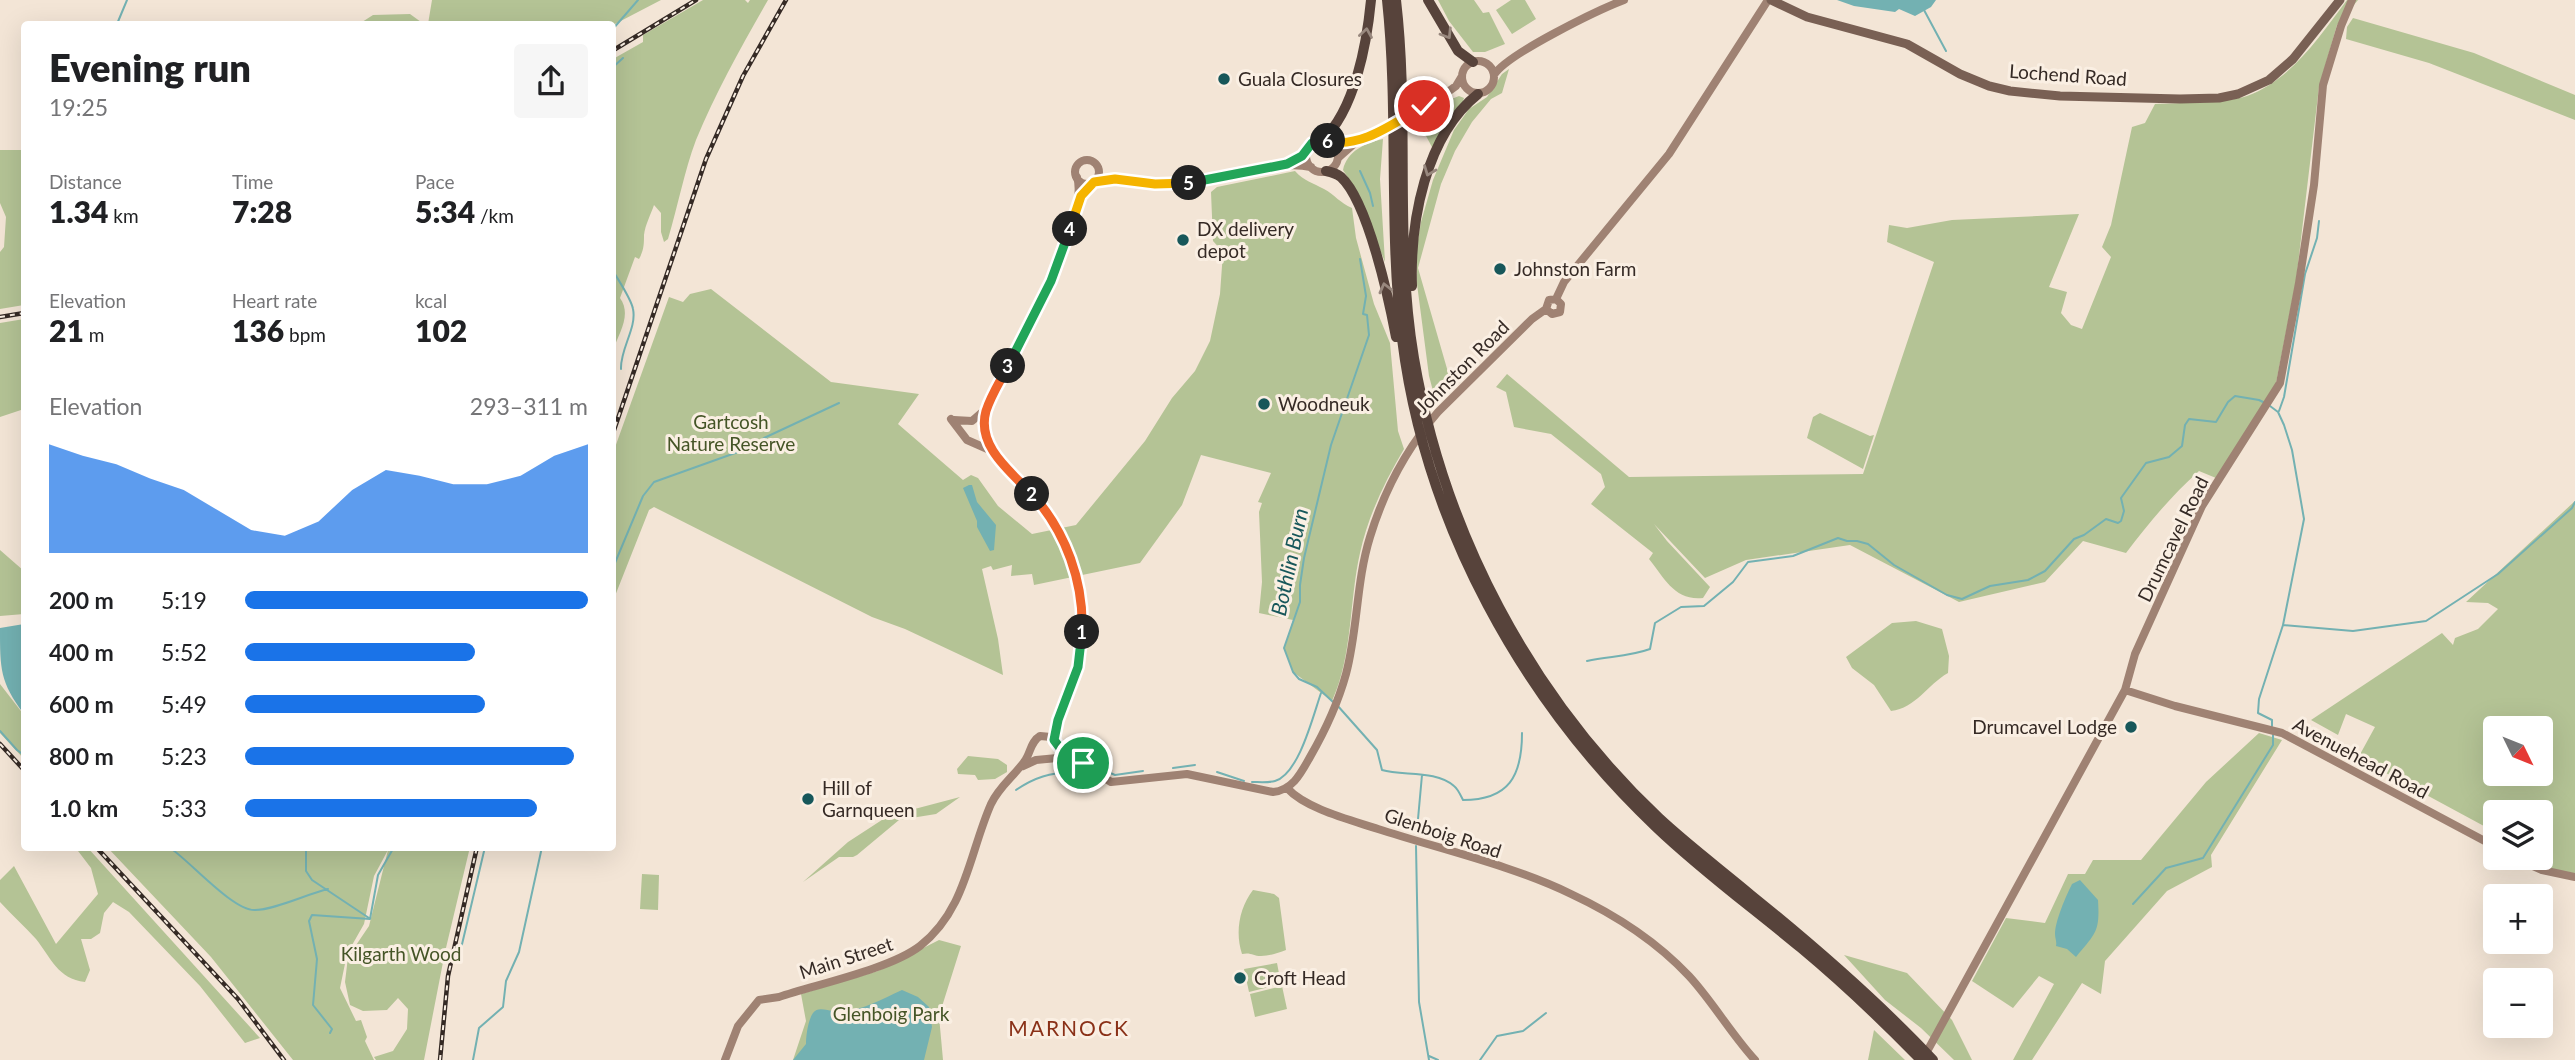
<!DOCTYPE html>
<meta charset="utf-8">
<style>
:root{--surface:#fff;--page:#f6f6f6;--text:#202124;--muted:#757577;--accent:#1a73e8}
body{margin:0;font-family:Lato,sans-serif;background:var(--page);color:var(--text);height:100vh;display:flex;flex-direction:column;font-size:26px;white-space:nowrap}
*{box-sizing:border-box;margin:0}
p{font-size:23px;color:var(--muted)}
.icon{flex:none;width:38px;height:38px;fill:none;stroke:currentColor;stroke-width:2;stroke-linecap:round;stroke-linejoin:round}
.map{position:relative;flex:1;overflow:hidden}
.side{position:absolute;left:21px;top:21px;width:595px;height:830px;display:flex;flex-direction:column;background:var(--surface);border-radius:7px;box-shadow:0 7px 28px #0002}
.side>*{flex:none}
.needle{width:46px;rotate:133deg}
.tools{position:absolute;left:2483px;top:716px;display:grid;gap:14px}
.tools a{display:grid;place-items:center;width:70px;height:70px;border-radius:7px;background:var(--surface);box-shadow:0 7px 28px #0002;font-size:35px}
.pin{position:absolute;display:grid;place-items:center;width:60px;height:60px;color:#fff;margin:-30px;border:4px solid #fff;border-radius:50%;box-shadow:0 2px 7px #0007}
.km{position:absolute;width:35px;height:35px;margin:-18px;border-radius:50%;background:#222;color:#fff;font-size:19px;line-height:35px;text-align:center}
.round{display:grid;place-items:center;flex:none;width:74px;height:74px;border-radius:7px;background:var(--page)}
.head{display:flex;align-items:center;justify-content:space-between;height:119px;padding:0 28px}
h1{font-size:38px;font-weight:800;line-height:52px}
.figures{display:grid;grid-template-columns:repeat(3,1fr);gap:10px;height:119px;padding:7px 28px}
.figures div{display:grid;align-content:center}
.figures b{font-size:30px;font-weight:800}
.figures small{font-size:19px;font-weight:400}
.figures p{font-size:19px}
.chart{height:196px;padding:14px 28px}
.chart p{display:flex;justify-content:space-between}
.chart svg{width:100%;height:126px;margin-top:7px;fill:var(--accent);opacity:.7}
ul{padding:0 28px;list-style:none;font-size:23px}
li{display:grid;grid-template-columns:112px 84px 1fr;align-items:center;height:52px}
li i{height:18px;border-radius:9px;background:var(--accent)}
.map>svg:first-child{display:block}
.green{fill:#b4c395;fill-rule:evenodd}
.water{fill:#73b1b2}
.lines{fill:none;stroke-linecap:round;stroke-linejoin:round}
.stream{stroke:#73b1b2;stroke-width:2}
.secondary{stroke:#9f8273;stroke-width:8}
.primary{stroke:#796054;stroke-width:9}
.highway{stroke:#57433b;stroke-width:10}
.rail-casing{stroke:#352a25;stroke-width:4.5}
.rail{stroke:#faefe3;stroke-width:2;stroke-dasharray:5;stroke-linecap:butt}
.oneway{stroke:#98887e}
.split-1-casing{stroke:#fff;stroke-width:14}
.split-2-casing{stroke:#fff;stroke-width:14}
.split-3-casing{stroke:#fff;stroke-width:14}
.split-4-casing{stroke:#fff;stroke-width:14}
.split-5-casing{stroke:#fff;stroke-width:14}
.split-6-casing{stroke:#fff;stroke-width:14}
.split-7-casing{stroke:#fff;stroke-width:14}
.split-1{stroke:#22a559;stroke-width:9}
.split-2{stroke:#f0652b;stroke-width:9}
.split-3{stroke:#f0652b;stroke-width:9}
.split-4{stroke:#22a559;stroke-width:9}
.split-5{stroke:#f5b400;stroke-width:9}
.split-6{stroke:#22a559;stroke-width:9}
.split-7{stroke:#f5b400;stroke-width:9}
.poi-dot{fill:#17575a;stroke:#faefe3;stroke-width:2.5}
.labels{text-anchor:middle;stroke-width:6;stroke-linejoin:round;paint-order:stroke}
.street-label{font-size:19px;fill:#352a25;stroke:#faefe3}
.poi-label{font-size:19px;fill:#352a25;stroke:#faefe3;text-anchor:start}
.park-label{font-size:19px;fill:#455527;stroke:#faefe3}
.water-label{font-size:21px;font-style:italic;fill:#17575a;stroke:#faefe3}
.neighbourhood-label{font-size:21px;letter-spacing:2px;fill:#8a3118;stroke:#faefe3}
</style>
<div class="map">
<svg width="2575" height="1060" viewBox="0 0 2575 1060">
<rect width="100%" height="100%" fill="#f3e5d6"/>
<path class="green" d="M432 0H661L613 25 428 24Z
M703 0H745L748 3 750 0H768C742 45 716 92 696 140 684 172 678 206 668 239L664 242 661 232V213L654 205C651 214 645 225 644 235 644 244 644 250 639 259L635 257 620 298C632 315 619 333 613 350V59L643 42V35Z
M1438 0H1474L1483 13 1489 12 1505 44 1485 52H1473L1449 21Z
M1511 0H1525L1536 19 1512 34 1496 10Z
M2347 0H2358L2337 25 2319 87 2296 281 2276 383 2216 478 2199 471C2171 496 2148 524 2126 553L2083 541 2045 582 1959 602 1850 545 1746 560 1705 578 1654 524 1667 541 1710 587 1703 598C1675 601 1665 579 1649 559L1653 553 1591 504 1605 487 1601 474 1551 434 1514 427 1506 392 1496 387 1507 374 1629 477 1863 474 1934 262 1887 242 1889 225 1907 228 1952 220 2079 214 2049 287 2067 292 2061 313 2071 325 2082 329 2111 257 2102 247 2111 225 2132 127 2145 123 2155 104C2178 103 2227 103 2247 96 2292 79 2319 37 2347 0Z
M410 14 421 22V24H359L373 15Z
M2353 18 2474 53 2575 95V120L2429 63 2346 39 2347 27Z
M1509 69 1502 93 1491 99 1472 122 1455 151 1441 184 1418 268 1452 386 1436 402 1429 376 1417 284V246L1421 222 1433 180 1454 130 1469 109 1487 97 1502 74Z
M1459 96 1464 98 1462 104 1433 149 1418 121 1444 102Z
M1383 139 1380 179 1385 262 1356 190 1343 170C1347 151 1365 143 1383 139Z
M0 150H24V305L0 309V252L4 247 6 217 0 203Z
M1295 171C1304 181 1313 183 1324 189 1335 195 1340 203 1352 208L1356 238 1374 304 1390 343 1398 431 1404 449C1385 481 1368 516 1360 553 1349 601 1353 655 1332 701L1293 672 1284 648 1293 620 1259 613 1262 582 1259 512 1262 503 1258 502 1271 473 1201 455 1182 505 1140 563 1034 585 1032 574 1011 576 1012 565 993 570 991 566 982 569 998 639 1003 675 905 629 872 617 654 507 649 510 613 601V453L669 297 683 302 690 294 711 289 831 382 919 394 898 424 963 480 971 475 978 478 998 506 1032 534 1076 525 1145 441 1172 398 1195 371 1210 341 1220 294 1223 252 1213 241 1211 192 1217 187Z
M24 319V409L0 417V323Z
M1820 413 1870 436 1874 435 1863 469 1807 438 1813 417Z
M2575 501V874L2544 868 2523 858H2541V812H2496L2495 832 2358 758 2375 727 2346 714 2338 735 2311 720 2442 633 2453 645 2455 638 2478 629 2498 609 2488 603 2466 602ZM2496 728H2541V774H2496Z
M0 550 24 571V614L0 616Z
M1916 621 1942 629 1949 656 1948 673C1927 685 1916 708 1891 711L1874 685 1852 668 1846 657 1892 623Z
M0 684 24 715V759L0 733Z
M2259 733 2282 740 2211 855 2212 867 2167 891 2105 961 2101 994 2082 983 2032 1060H2013L2054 984 2039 976 2013 1008 1972 981 2006 918 2045 923 2068 874H2085L2093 860H2141L2206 782Z
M968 756 998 759 1007 765V772L995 779 978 780 975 775 958 774 957 769Z
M960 797 936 814 899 820 857 855 853 857H839L803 882 848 842 888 816Z
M75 847H87L260 1038 245 1043 200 986 129 912 113 902 104 913 100 933 91 939H81L90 970 85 982C58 979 51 958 36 939 24 926 12 915 0 902V880L14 866 56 944 98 894 91 868Z
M107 847H470L445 952 424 1060H376L374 1057 393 1051 407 1029 408 1009 398 998 387 1010 363 1011 350 1005 345 982 348 957 369 926 388 850 374 876 364 924 347 954 340 988 356 1021 361 1020 367 1037 365 1041 374 1060H293L211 957Z
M642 874 659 875 658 910 640 909Z
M1253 890 1274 894 1279 898 1286 950C1278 953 1270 956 1261 956 1253 956 1251 952 1242 954 1235 933 1239 908 1253 890Z
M939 940 961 946 939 1016 943 1060H793L806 1021 801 994 878 971Z
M1844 955 1907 973 1952 1020 1972 1060H1954L1921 1028 1885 1000Z
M1277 963 1281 984 1249 992 1244 969Z
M1282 986 1287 1009 1255 1017 1250 994Z
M1874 1030 1905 1060H1868Z"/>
<path class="water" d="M1837 0H1936L1931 7 1915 16 1899 9 1895 12 1854 6Z
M969 485H972L977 502 996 525 994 550 990 551 977 527V521L963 488Z
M24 624V714C0 682 0 669 0 628Z
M2080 880 2098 900C2100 932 2096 933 2076 957L2067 949 2056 946C2057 942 2055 938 2055 934 2055 921 2066 896 2072 884Z
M902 990 918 997 929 1007 932 1027 924 1060H793L806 1044C806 1036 808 1020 813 1013 818 1006 827 1011 834 1011 859 1013 880 1000 902 990Z"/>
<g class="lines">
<path class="stream" d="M1924 10 1946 51
M117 24 127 0
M612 30 638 0
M612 68 623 58
M1360 171 1370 193 1373 206
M612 269C618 280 631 298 633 309 637 328 620 349 621 369
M2270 406 2278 412 2284 425 2292 450 2304 519 2283 625 2353 631 2426 621 2498 574 2572 508 2575 502
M2279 411 2284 397 2305 274 2317 238 2319 221
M612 570 643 496 654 482 752 447 764 438 839 403
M1587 661C1608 656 1628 657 1650 649L1655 623 1681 607 1704 606 1733 582 1748 562 1793 556 1838 538 1847 541H1857L1868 544 1894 565 1947 595 1962 599 1990 586 2028 580 2045 571 2074 539 2084 535 2106 519 2118 523 2121 521 2124 511 2121 498 2146 463 2169 457 2182 446 2185 425 2189 419 2216 422 2228 402 2235 396 2259 400 2265 403
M1333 702 1317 687 1299 679 1293 672 1284 648 1300 602V585L1304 558 1331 445 1369 335 1367 315 1363 314 1366 296 1360 259
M1337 705 1377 750 1382 770C1403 776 1436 770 1454 786 1458 789 1461 796 1463 800 1509 800 1522 776 1522 733
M2272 726V720L2258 713 2259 699 2283 625
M0 731 17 750 24 755
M1099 768 1115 775 1143 771
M1173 768 1195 765
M1217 772 1244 781
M1252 782C1259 782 1268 783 1275 781 1299 774 1313 716 1321 693
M1016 790C1035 777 1050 773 1072 772
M1417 830 1422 775
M1416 846 1419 1002 1429 1060
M169 847C190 861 233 911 255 910 274 910 307 894 328 889
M306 847V871L312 880 369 918
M2133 904 2166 868 2203 858 2273 745V735
M459 957 485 847
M330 1033 332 1029 313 1005 317 959 309 921 312 915 370 919 378 875 394 847
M1429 1056 1438 1060
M473 1060 479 1028 503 1007 506 981 519 952 542 847
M1480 1060 1497 1036 1523 1031 1546 1013"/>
<path class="secondary" d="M1462 77a16 16 0 1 1 32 0a16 16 0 1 1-32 0Z
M1494 75C1507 54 1598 10 1624 0
M1306 156a16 16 0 1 1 32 0a16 16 0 1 1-32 0Z
M1338 158 1356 142 1445 94 1456 86 1462 76
M1075 172a12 12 0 1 1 24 0a12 12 0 1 1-24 0Z
M1094 182C1118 175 1149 185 1175 184 1194 182 1212 180 1230 177 1257 171 1284 161 1311 167
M1556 299 1564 282 1669 154 1768 0
M1546 309 1552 314 1560 312 1561 304 1556 299
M951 419 967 440 992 451
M954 420 972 421 987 408
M2125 690 2175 706 2282 733 2496 847
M1054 740C1055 720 1066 704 1073 685 1088 639 1085 588 1065 544 1058 528 1048 513 1036 499 1013 471 975 447 988 406 1010 362 1091 220 1077 177
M1023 766 1036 760 1068 757
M1287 788C1306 809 1351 820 1378 829 1440 849 1514 866 1571 894 1614 914 1656 941 1689 976 1713 1002 1731 1034 1755 1060
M2515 858 2542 870 2575 877
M1924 1057 2125 690 2135 654 2202 506 2280 383 2299 283 2314 185 2323 85 2341 26 2352 0
M725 1060 738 1026 759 1000 779 997C818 984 890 969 920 946 966 910 969 854 991 804 999 787 1013 777 1024 762 1031 753 1030 742 1040 736L1051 737 1066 754 1111 782 1187 774 1273 792C1293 790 1301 773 1310 757 1325 731 1338 703 1346 674 1358 629 1356 582 1370 537 1384 491 1406 449 1438 412L1532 319 1546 309 1549 300 1556 299"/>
<path class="primary" d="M1771 0 1807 17 1907 44 1960 74 1989 86 2010 91 2060 96 2180 99 2219 98 2238 94 2269 80 2293 59 2340 0"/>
<path class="highway" d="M1387 0C1399 113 1388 227 1402 339 1425 524 1522 700 1656 827 1702 871 1753 908 1801 948 1843 983 1883 1021 1921 1060
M1396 0C1410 119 1394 240 1414 358 1444 533 1530 696 1659 818 1688 845 1720 869 1751 895 1814 946 1877 1000 1933 1060
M1428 0 1458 51 1473 62
M1322 140C1355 111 1367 42 1371 0
M1326 171C1331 172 1336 173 1341 177 1368 202 1389 300 1396 337
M1412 286C1410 222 1425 136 1478 94"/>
<g class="rail-casing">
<path id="rail" d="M612 51 696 0
M0 317 24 313
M612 436 706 159 743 76 786 0
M0 744 24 770
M96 847 238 999 284 1060
M440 1060 448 976 477 847"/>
</g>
<use href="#rail" class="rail"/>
</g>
<defs><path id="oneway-chevron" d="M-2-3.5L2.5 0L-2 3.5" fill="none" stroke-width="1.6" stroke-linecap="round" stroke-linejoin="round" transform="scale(1.75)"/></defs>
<g class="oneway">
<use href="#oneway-chevron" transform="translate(1366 33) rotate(-81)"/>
<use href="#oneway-chevron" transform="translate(1447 34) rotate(58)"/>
<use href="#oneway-chevron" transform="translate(1429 171) rotate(111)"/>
<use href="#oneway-chevron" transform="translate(1385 288) rotate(-104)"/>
</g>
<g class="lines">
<g class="split-1-casing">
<path id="split-1" d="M1082 632 1078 667 1058 720 1054 740 1063 752 1083 763"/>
</g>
<g class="split-2-casing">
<path id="split-2" d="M1032 494C1066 532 1084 582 1082 632"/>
</g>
<g class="split-3-casing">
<path id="split-3" d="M1008 366C1001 380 991 395 986 411 976 446 1011 472 1032 494"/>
</g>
<g class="split-4-casing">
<path id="split-4" d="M1008 366 1051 281 1070 229"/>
</g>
<g class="split-5-casing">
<path id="split-5" d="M1070 229 1081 196 1094 182 1115 179 1155 184 1189 183"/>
</g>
<g class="split-6-casing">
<path id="split-6" d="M1189 183 1287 164 1302 156 1312 143 1322 140 1328 141"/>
</g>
<g class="split-7-casing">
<path id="split-7" d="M1328 141C1362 149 1396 121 1424 106"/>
</g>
<use href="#split-1" class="split-1"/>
<use href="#split-2" class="split-2"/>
<use href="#split-3" class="split-3"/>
<use href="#split-4" class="split-4"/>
<use href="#split-5" class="split-5"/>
<use href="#split-6" class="split-6"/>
<use href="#split-7" class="split-7"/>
</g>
<g class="poi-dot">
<circle cx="1224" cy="79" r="7"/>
<circle cx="1183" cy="240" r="7"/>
<circle cx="1500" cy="269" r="7"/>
<circle cx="1264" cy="404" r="7"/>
<circle cx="2131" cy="727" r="7"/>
<circle cx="808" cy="799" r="7"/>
<circle cx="1240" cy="978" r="7"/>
</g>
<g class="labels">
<g class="street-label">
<text transform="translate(2068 75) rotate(4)" y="7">Lochend Road</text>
<text transform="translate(1462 367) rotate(-45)" y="7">Johnston Road</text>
<text transform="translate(2173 539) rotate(-64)" y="7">Drumcavel Road</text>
<text transform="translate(2361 758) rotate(28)" y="7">Avenuehead Road</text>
<text transform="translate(1443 833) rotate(18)" y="7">Glenboig Road</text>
<text transform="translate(846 958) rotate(-18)" y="7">Main Street</text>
</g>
<g class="poi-label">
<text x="1238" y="86">Guala Closures</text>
<text x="1197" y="236">DX delivery<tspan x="1197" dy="22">depot</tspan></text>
<text x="1514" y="276">Johnston Farm</text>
<text x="1278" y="411">Woodneuk</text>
<text x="2117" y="734" text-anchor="end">Drumcavel Lodge</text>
<text x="822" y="795">Hill of<tspan x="822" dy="22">Garnqueen</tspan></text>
<text x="1254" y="985">Croft Head</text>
</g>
<g class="park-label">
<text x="731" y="429">Gartcosh<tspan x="731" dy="22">Nature Reserve</tspan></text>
<text x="401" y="961">Kilgarth Wood</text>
<text x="891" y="1021">Glenboig Park</text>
</g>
<g class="water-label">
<text transform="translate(1290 562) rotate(-78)" y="7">Bothlin Burn</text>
</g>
<g class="neighbourhood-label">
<text x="1069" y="1036">MARNOCK</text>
</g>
</g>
</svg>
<div class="tools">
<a><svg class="needle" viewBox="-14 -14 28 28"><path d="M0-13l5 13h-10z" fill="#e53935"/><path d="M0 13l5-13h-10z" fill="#757577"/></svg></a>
<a><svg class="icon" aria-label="layers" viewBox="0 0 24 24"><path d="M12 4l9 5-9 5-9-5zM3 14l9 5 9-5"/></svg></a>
<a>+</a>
<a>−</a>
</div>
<div class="pin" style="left:1083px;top:763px;background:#1e9e55"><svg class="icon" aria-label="arrive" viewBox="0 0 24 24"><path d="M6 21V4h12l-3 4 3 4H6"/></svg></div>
<div class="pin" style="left:1424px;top:106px;background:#d93025"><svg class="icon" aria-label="check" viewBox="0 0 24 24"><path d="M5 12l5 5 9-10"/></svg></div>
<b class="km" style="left:1082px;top:632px">1</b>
<b class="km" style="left:1032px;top:494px">2</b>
<b class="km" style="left:1008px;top:366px">3</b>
<b class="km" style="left:1070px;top:229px">4</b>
<b class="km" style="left:1189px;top:183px">5</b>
<b class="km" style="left:1328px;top:141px">6</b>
<section class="side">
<div class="head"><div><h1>Evening run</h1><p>19:25</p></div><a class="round"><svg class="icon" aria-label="share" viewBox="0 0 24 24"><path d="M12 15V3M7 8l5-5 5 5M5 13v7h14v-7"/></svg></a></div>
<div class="figures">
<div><p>Distance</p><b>1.34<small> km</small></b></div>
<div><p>Time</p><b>7:28</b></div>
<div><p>Pace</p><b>5:34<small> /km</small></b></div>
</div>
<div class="figures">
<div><p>Elevation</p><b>21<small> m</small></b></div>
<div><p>Heart rate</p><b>136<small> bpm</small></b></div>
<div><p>kcal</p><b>102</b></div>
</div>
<div class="chart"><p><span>Elevation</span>293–311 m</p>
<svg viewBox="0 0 160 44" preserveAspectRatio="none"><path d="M0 44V6L10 10L20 13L30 18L40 22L50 29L60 36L70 38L80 33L90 22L100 15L110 17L120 20L130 20L140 17L150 10L160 6V44z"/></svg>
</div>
<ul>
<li><b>200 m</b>5:19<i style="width:100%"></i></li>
<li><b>400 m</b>5:52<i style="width:67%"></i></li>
<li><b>600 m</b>5:49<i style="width:70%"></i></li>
<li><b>800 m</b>5:23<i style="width:96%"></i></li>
<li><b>1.0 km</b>5:33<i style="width:85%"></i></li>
</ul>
</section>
</div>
